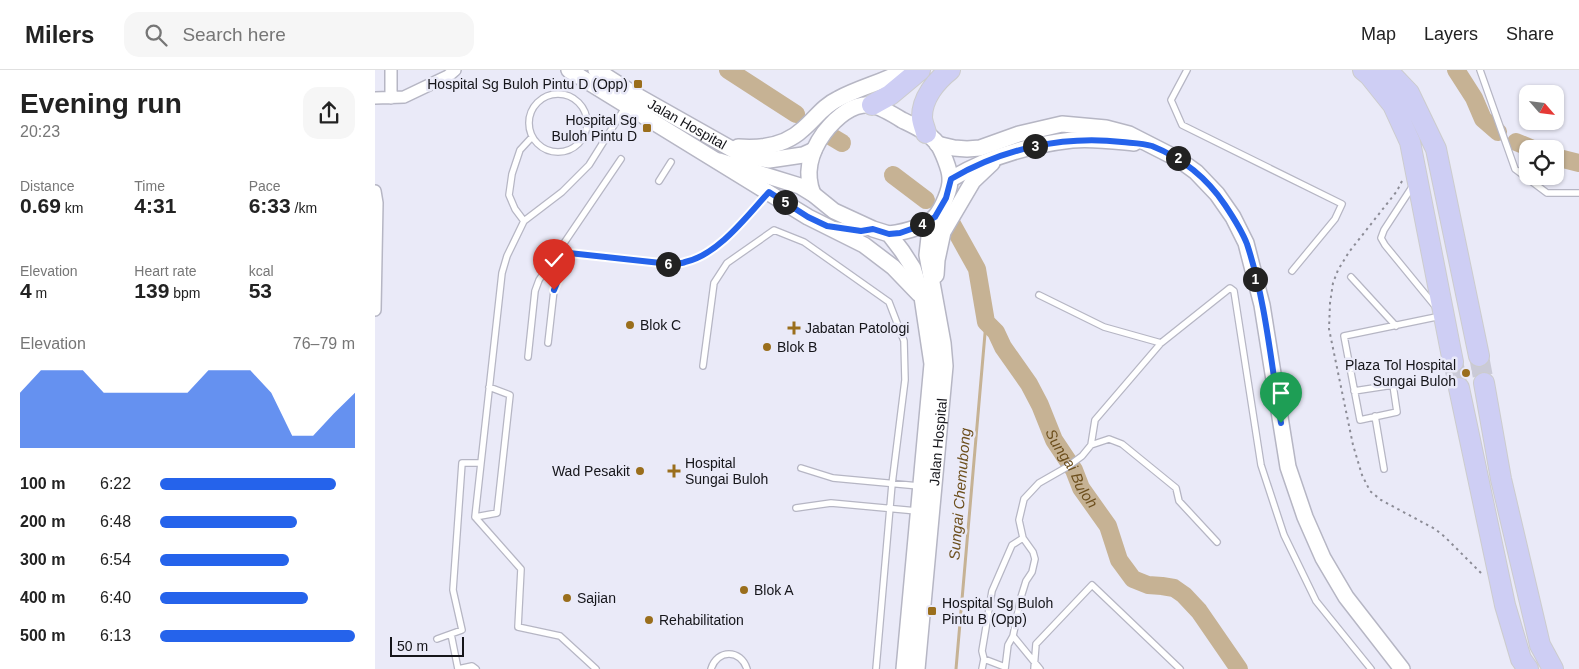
<!DOCTYPE html>
<meta charset="utf-8">
<style>
:root{--surface:#fff;--page:#f6f6f6;--text:#222;--muted:#767676;--line:#e0e0e0;--accent:#2563eb}
body{margin:0;font-family:Helvetica,sans-serif;background:var(--page);color:var(--text);height:100vh;display:flex;flex-direction:column;font-size:19px;white-space:nowrap}
*{box-sizing:border-box;margin:0}
p{font-size:16px;color:var(--muted)}
.icon{flex:none;width:28px;height:28px;fill:none;stroke:currentColor;stroke-width:2;stroke-linecap:round;stroke-linejoin:round}
.map{position:relative;flex:1;overflow:hidden}
.details{display:flex;flex-direction:column;background:var(--surface);width:375px}
.details>*{flex:none}
.needle{width:32px;rotate:118deg}
.controls{position:absolute;left:1144px;top:15px;display:grid;gap:10px}
.controls a{display:grid;place-items:center;width:45px;height:45px;border-radius:10px;background:var(--surface);box-shadow:0 1px 4px #0004;font-size:25px}
.scale{position:absolute;left:15px;bottom:12px;width:74px;box-sizing:border-box;padding-left:5px;border:2px solid #15151a;border-top:0;font-size:14px;line-height:18px;white-space:nowrap;color:#15151a;-webkit-text-stroke:4px #eaeaf8;paint-order:stroke}
.pin{position:absolute;display:grid;place-items:center;width:42px;height:42px;color:#fff;margin:-51px -21px;border-radius:50% 50% 50% 0;rotate:-45deg;box-shadow:0 0 5px #0007}
.pin .icon{rotate:45deg}
.km{position:absolute;width:25px;height:25px;margin:-12px;border-radius:50%;background:#222;color:#fff;font-size:14px;line-height:25px;text-align:center}
.round{display:grid;place-items:center;flex:none;width:52px;height:52px;border-radius:15px;background:var(--page)}
.head{display:flex;align-items:center;justify-content:space-between;height:85px;padding:0 20px}
h1{font-size:28px;font-weight:800;line-height:38px}
.stats{display:grid;grid-template-columns:repeat(3,1fr);gap:8px;height:85px;padding:5px 20px}
.stats div{display:grid;align-content:center}
.stats b{font-size:21px;font-weight:800}
.stats small{font-size:14px;font-weight:400}
.stats p{font-size:14px}
.chart{height:140px;padding:10px 20px}
.chart p{display:flex;justify-content:space-between}
.chart svg{width:100%;height:90px;margin-top:5px;fill:var(--accent);opacity:.7}
ul{padding:0 20px;list-style:none;font-size:16px}
li{display:grid;grid-template-columns:80px 60px 1fr;align-items:center;height:38px}
li i{height:12px;border-radius:6px;background:var(--accent)}
header{display:flex;align-items:center;gap:30px;box-sizing:border-box;height:70px;padding:0 25px;background:var(--surface);border-bottom:1px solid var(--line)}
header strong{font-size:24px}
nav{display:flex;gap:28px;margin-inline-start:auto;font-size:18px}
.search{width:350px;height:45px;background:var(--page);display:flex;align-items:center;gap:12px;box-sizing:border-box;padding:0 18px;border-radius:15px;color:var(--muted);font-size:19px}
main{display:flex;flex:1;min-height:0}
.map>svg:first-child{display:block}
.lines{fill:none;stroke-linecap:round;stroke-linejoin:round}
.stream{stroke:#c6b294;stroke-width:3}
.river{stroke:#c6b294;stroke-width:18}
.highway-tunnel{stroke:#cacad7;stroke-width:20;stroke-dasharray:20 10;stroke-linecap:butt}
.lane-casing{stroke:#b6b6c4;stroke-width:8}
.street-casing{stroke:#b6b6c4;stroke-width:14}
.secondary-casing{stroke:#b6b6c4;stroke-width:18}
.highway-casing{stroke:#cccccd;stroke-width:22}
.path{stroke:#8c8c96;stroke-width:2;stroke-dasharray:2.5 4;stroke-linecap:butt}
.lane{stroke:#fff;stroke-width:5.5}
.street{stroke:#fff;stroke-width:11}
.secondary{stroke:#fff;stroke-width:15}
.highway{stroke:#cecef4;stroke-width:20}
.route-casing{stroke:#fff;stroke-width:10}
.route{stroke:#2563eb;stroke-width:6}
.poi-dot{fill:#9a6e1c;stroke:#eaeaf8;stroke-width:2}
.labels{text-anchor:middle;stroke-width:5;stroke-linejoin:round;paint-order:stroke}
.poi-label{font-size:14px;fill:#15151a;stroke:#eaeaf8;text-anchor:start}
.street-label{font-size:14px;fill:#15151a;stroke:#eaeaf8}
.water-label{font-size:15px;font-style:italic;fill:#6d4f1d;stroke:#eaeaf8}
</style>
<header>
<strong>Milers</strong>
<div class="search"><svg class="icon" aria-label="search" viewBox="0 0 24 24"><circle cx="10" cy="10" r="6"/><path d="M15 15l6 6"/></svg>Search here</div>
<nav><a>Map</a><a>Layers</a><a>Share</a></nav>
</header>
<main>
<section class="details">
<div class="head"><div><h1>Evening run</h1><p>20:23</p></div><a class="round"><svg class="icon" aria-label="share" viewBox="0 0 24 24"><path d="M12 15V3M7 8l5-5 5 5M5 13v7h14v-7"/></svg></a></div>
<div class="stats">
<div><p>Distance</p><b>0.69<small> km</small></b></div>
<div><p>Time</p><b>4:31</b></div>
<div><p>Pace</p><b>6:33<small> /km</small></b></div>
</div>
<div class="stats">
<div><p>Elevation</p><b>4<small> m</small></b></div>
<div><p>Heart rate</p><b>139<small> bpm</small></b></div>
<div><p>kcal</p><b>53</b></div>
</div>
<div class="chart"><p><span>Elevation</span>76–79 m</p>
<svg viewBox="0 0 160 44" preserveAspectRatio="none"><path d="M0 44V17L10 6L20 6L30 6L40 17L50 17L60 17L70 17L80 17L90 6L100 6L110 6L120 17L130 38L140 38L150 27L160 17V44z"/></svg>
</div>
<ul>
<li><b>100 m</b>6:22<i style="width:90%"></i></li>
<li><b>200 m</b>6:48<i style="width:70%"></i></li>
<li><b>300 m</b>6:54<i style="width:66%"></i></li>
<li><b>400 m</b>6:40<i style="width:76%"></i></li>
<li><b>500 m</b>6:13<i style="width:100%"></i></li>
</ul>
</section>
<div class="map">
<svg width="1204" height="599" viewBox="0 0 1204 599">
<rect width="100%" height="100%" fill="#eaeaf8"/>
<g class="lines">
<path class="stream" d="M581 599 611 252"/>
<g class="river">
<path d="M353 0 421 44"/>
<path d="M1081 0 1099 28 1108 49 1123 62"/>
<path d="M452 64 467 73"/>
<path d="M1141 72 1158 79"/>
<path d="M1180 87 1204 93"/>
<path d="M518 105 551 130"/>
<path id="s1" d="M577 154 602 199 611 252 621 262 628 277 654 314 665 335 679 370 699 400 706 418 733 456 744 490 758 509 773 515 787 516 799 518 809 525 824 541 864 599"/>
</g>
<path class="highway-tunnel" d="M1104 286 1109 313
M1078 292 1084 318"/>
<g class="lane-casing">
<path id="lane" d="M812 0 796 30 807 55 967 134 960 149 917 201
M1105 0 1140 99 1172 123H1204
M154 53a29 29 0 1 1 58 0a29 29 0 1 1-58 0Z
M284 111 296 92
M1039 114 1009 160 1006 168 1010 175 1060 236
M149 151 140 139 134 125 137 104 145 80 157 67
M183 182 295 194C300 193 305 194 310 192 342 185 371 147 392 124
M976 207 1021 256
M664 225 729 257 786 273
M173 273 179 220 194 183
M153 287 160 221 164 210 246 89
M328 296 339 213 352 193 399 160 429 172 514 232 529 271 530 310 517 414 501 599
M975 299 995 296
M979 321 1018 315 1022 342 985 350 969 266 1066 246
M1000 346 1009 399
M716 375 734 369 747 374 801 418 804 431 842 472
M426 398 458 408 544 416
M421 438 456 433 542 441
M100 447 122 443 135 325 114 317
M76 564 83 599 97 596 101 599
M638 566 665 599
M62 569 87 560 78 520 87 393H106
M630 597 609 589 607 581 617 521 637 475 648 468
M221 599 185 566 143 557 146 499 100 447 127 203 132 186 149 151 187 122 214 95 251 36
M336 599C342 579 366 579 372 599
M607 599 609 589
M630 599 633 575 638 566 646 527 651 511 657 502 660 489 658 482 648 468 644 450 649 429 664 413 692 397 707 386 716 375 720 350 786 273 855 218 859 221 886 395 909 465 941 531 996 599
M659 599 661 574 717 515 805 599"/>
</g>
<g class="street-casing">
<path id="street" d="M16 0V28
M0 28 29 27 73 6 80 0
M0 121 2 133 0 240"/>
</g>
<g class="secondary-casing">
<g id="secondary">
<path d="M194 0 433 147 489 175 518 197 544 224"/>
<path id="s2" d="M221 0 259 24 369 86 394 90 428 85 439 80"/>
<path d="M562 74 579 78 592 79 605 78 644 64 687 54 731 58 754 64 803 89 821 102 842 124 858 147 871 173 887 235 913 397 930 447 948 488 971 527 1027 599"/>
<path d="M363 77C387 79 410 76 428 59 440 49 448 36 463 29 485 17 509 12 530 0"/>
<path d="M344 91 425 116 438 124 459 141 498 159 514 164 527 181 538 198 547 227 557 294 529 599"/>
<path d="M576 109C613 87 654 75 697 70 717 68 739 71 759 73"/>
<path d="M438 124C429 102 436 81 449 63 460 49 476 33 496 35 506 37 519 45 527 50 539 56 553 62 562 73 567 80 575 100 575 108 576 119 567 139 560 147 548 158 529 162 514 164"/>
<path d="M561 205 562 190 568 162 598 111 617 93"/>
<path id="s3" d="M542 599 570 296 568 273 552 185 554 167 560 147"/>
</g>
</g>
<g class="highway-casing">
<path id="highway" d="M988 0 994 5 1018 35 1035 72 1078 292
M1012 0 1034 23 1061 79 1104 286
M497 35 515 25 545 0
M551 63C550 58 547 52 547 47 547 28 561 11 575 0
M1109 313 1126 409 1165 575 1178 599
M1084 318 1130 535 1146 589 1153 599"/>
</g>
<path class="path" d="M1027 111 1022 121 974 182 963 200 958 213 955 233 954 259 978 375 987 405 995 421 1006 430 1060 459 1070 467 1108 505"/>
<use href="#lane" class="lane"/>
<use href="#street" class="street"/>
<use href="#secondary" class="secondary"/>
<use href="#highway" class="highway"/>
</g>
<g class="lines">
<g class="route-casing">
<path id="route" d="M179 220 194 183 295 194C300 193 306 194 310 192 343 185 372 146 394 122L433 147 452 156 486 161 498 159 514 164 525 163 542 157 560 147 571 128 576 109C627 79 688 65 747 72 757 73 768 73 777 76 807 88 832 108 850 135 858 147 867 161 872 174 891 232 896 294 906 353"/>
</g>
<use href="#route" class="route"/>
</g>
<g class="poi-dot">
<rect x="258" y="9" width="10" height="10" rx="2.5"/>
<rect x="267" y="53" width="10" height="10" rx="2.5"/>
<circle cx="255" cy="255" r="5"/>
<path d="M416.5 250.5h5v5h5v5h-5v5h-5v-5h-5v-5h5z"/>
<circle cx="392" cy="277" r="5"/>
<circle cx="1091" cy="303" r="5"/>
<circle cx="265" cy="401" r="5"/>
<path d="M296.5 393.5h5v5h5v5h-5v5h-5v-5h-5v-5h5z"/>
<circle cx="369" cy="520" r="5"/>
<circle cx="192" cy="528" r="5"/>
<rect x="552" y="536" width="10" height="10" rx="2.5"/>
<circle cx="274" cy="550" r="5"/>
</g>
<g class="labels">
<g class="poi-label">
<text x="253" y="19" text-anchor="end">Hospital Sg Buloh Pintu D (Opp)</text>
<text x="262" y="55" text-anchor="end">Hospital Sg<tspan x="262" dy="16">Buloh Pintu D</tspan></text>
<text x="265" y="260">Blok C</text>
<text x="430" y="263">Jabatan Patologi</text>
<text x="402" y="282">Blok B</text>
<text x="1081" y="300" text-anchor="end">Plaza Tol Hospital<tspan x="1081" dy="16">Sungai Buloh</tspan></text>
<text x="310" y="398">Hospital<tspan x="310" dy="16">Sungai Buloh</tspan></text>
<text x="255" y="406" text-anchor="end">Wad Pesakit</text>
<text x="379" y="525">Blok A</text>
<text x="202" y="533">Sajian</text>
<text x="567" y="538">Hospital Sg Buloh<tspan x="567" dy="16">Pintu B (Opp)</tspan></text>
<text x="284" y="555">Rehabilitation</text>
</g>
<g class="street-label">
<text dy="5" stroke="none"><textPath href="#s2" startOffset="106">Jalan Hospital</textPath></text>
<text dy="5" stroke="none"><textPath href="#s3" startOffset="228">Jalan Hospital</textPath></text>
</g>
<g class="water-label">
<text dy="5" stroke="none"><textPath href="#s1" startOffset="276">Sungai Buloh</textPath></text>
<text transform="translate(585 424) rotate(-85)" y="5">Sungai Chemubong</text>
</g>
</g>
</svg>
<div class="controls">
<a><svg class="needle" viewBox="-14 -14 28 28"><path d="M0-13l5 13h-10z" fill="#e53935"/><path d="M0 13l5-13h-10z" fill="#767676"/></svg></a>
<a><svg class="icon" aria-label="locate" viewBox="0 0 24 24"><circle cx="12" cy="12" r="6"/><path d="M12 2v4M12 18v4M2 12h4M18 12h4"/></svg></a>
</div>
<div class="scale">50 m</div>
<div class="pin" style="left:906px;top:353px;background:#1e9e55"><svg class="icon" aria-label="arrive" viewBox="0 0 24 24"><path d="M6 21V4h12l-3 4 3 4H6"/></svg></div>
<div class="pin" style="left:179px;top:220px;background:#d93025"><svg class="icon" aria-label="check" viewBox="0 0 24 24"><path d="M5 12l5 5 9-10"/></svg></div>
<b class="km" style="left:880px;top:209px">1</b>
<b class="km" style="left:803px;top:88px">2</b>
<b class="km" style="left:660px;top:76px">3</b>
<b class="km" style="left:547px;top:154px">4</b>
<b class="km" style="left:410px;top:132px">5</b>
<b class="km" style="left:293px;top:194px">6</b>
</div>
</main>
